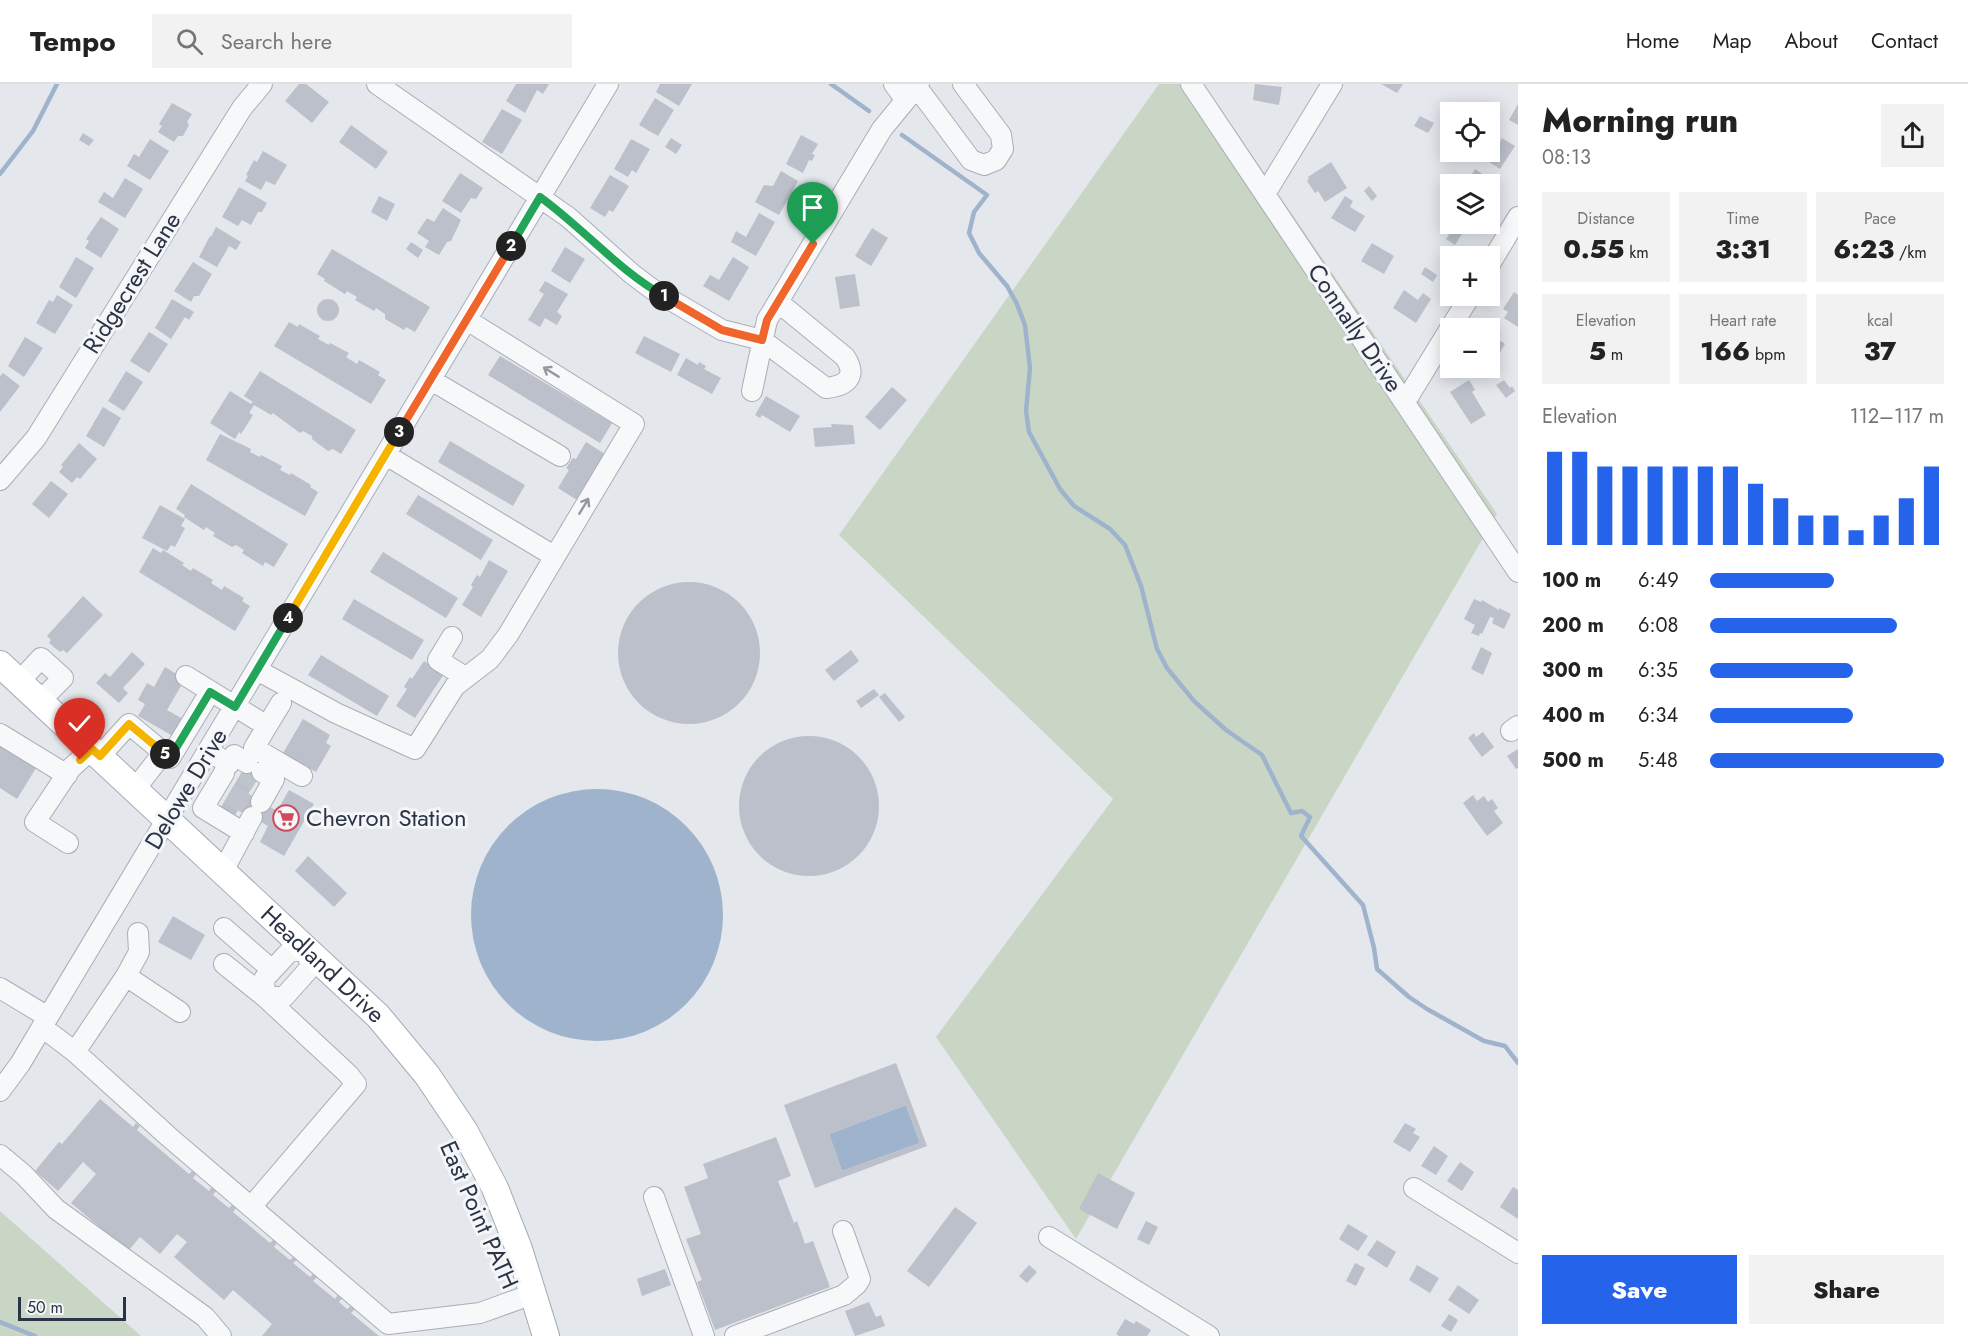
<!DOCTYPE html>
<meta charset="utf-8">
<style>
:root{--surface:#fff;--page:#f2f2f2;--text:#222;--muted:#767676;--line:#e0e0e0;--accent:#2563eb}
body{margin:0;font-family:Jost,sans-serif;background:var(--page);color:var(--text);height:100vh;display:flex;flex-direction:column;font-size:22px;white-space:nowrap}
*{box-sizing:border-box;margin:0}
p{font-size:20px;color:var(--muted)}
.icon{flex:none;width:33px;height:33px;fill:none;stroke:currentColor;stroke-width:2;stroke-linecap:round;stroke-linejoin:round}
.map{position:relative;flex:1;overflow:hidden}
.side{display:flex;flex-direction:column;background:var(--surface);width:450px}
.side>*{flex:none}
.tools{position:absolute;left:1440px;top:18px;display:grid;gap:12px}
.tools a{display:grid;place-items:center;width:60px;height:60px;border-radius:0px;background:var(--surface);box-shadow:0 3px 15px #0003;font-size:30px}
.scale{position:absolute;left:18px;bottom:15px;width:108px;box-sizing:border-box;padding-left:6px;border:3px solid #2b3445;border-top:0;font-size:16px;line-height:21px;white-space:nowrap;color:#2b3445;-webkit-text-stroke:4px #f4f6f9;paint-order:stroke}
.pin{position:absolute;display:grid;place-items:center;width:51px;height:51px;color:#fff;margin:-62px -26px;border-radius:50% 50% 50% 0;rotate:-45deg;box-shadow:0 0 6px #0007}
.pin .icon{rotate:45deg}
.km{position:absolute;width:30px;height:30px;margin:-15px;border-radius:50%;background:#222;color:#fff;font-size:16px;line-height:30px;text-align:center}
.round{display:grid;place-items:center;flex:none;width:63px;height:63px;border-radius:0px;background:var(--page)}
.headline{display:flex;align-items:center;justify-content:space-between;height:102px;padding:0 24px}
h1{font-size:33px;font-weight:800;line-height:45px}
.figures{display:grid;grid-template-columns:repeat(3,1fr);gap:9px;height:102px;padding:6px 24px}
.figures div{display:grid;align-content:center;border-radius:0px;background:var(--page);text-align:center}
.figures b{font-size:26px;font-weight:800}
.figures small{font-size:16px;font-weight:400}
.figures p{font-size:16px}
.chart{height:168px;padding:12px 24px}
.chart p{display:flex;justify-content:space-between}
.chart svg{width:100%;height:108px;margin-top:6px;stroke:var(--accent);stroke-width:6}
.button{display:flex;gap:12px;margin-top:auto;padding:12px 24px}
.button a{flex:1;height:69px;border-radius:0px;background:var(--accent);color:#fff;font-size:24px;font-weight:800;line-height:69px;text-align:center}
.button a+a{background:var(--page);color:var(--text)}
ul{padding:0 24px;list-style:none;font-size:20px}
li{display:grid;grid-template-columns:96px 72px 1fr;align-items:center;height:45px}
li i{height:15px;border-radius:8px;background:var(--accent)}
header{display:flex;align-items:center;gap:36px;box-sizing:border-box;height:84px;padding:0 30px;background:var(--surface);border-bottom:2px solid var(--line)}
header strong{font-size:28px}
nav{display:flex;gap:33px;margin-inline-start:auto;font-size:21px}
.search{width:420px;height:54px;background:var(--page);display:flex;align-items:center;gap:15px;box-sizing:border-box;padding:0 21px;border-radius:0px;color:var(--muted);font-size:22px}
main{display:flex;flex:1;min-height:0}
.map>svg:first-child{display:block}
.green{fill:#c9d6c5}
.water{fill:#9fb4cc}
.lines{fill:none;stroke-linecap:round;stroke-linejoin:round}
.stream{stroke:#9fb4cc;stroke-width:4.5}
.building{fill:#bbc0ca;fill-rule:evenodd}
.minor-tunnel{stroke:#bfc3cb;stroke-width:20;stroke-dasharray:20 10;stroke-linecap:butt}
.minor-casing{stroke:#a9aeb7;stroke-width:22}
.major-casing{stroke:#a3abb8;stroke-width:28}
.path{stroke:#c2c5cb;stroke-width:2;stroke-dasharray:4.5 4.5;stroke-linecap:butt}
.minor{stroke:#f7f8fa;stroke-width:20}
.major{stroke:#fff;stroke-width:26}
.oneway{stroke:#9196a0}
.split-1-casing{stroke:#fff;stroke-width:12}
.split-2-casing{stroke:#fff;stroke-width:12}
.split-3-casing{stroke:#fff;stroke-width:12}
.split-4-casing{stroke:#fff;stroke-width:12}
.split-5-casing{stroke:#fff;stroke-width:12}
.split-6-casing{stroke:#fff;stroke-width:12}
.split-1{stroke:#f0652b;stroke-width:8}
.split-2{stroke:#22a559;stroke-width:8}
.split-3{stroke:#f0652b;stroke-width:8}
.split-4{stroke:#f5b400;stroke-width:8}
.split-5{stroke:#22a559;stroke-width:8}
.split-6{stroke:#f5b400;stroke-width:8}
.labels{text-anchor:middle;stroke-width:6;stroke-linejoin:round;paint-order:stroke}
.street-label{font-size:24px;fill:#2b3445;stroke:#f4f6f9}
.poi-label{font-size:24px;fill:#2b3445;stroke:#f4f6f9;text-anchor:start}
</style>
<header>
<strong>Tempo</strong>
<div class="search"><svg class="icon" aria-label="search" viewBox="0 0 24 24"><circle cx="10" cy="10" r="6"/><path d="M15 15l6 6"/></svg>Search here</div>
<nav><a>Home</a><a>Map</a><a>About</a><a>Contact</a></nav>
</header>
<main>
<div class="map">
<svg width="1518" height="1252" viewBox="0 0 1518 1252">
<rect width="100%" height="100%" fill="#e4e7ec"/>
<path class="green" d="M1159 0H1203L1497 430 1076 1155 936 953 1113 715 839 451Z
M0 1127 141 1252H0Z"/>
<path class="water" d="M471 831a126 126 0 1 1 252 0a126 126 0 1 1-252 0Z
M906 1021 920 1059 842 1087 829 1050Z"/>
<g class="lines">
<path class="stream" d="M831 0 869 27
M902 51 987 111 974 128 969 149 979 169 1007 202 1017 220 1025 241 1030 284 1026 327 1029 348 1060 405 1074 422 1110 445 1125 461 1141 502 1157 565 1167 584 1194 617 1226 646 1262 671 1291 729 1302 727 1310 733 1301 752 1363 821 1374 864 1377 885 1409 913 1427 925 1484 957 1505 962 1518 979
M0 90 33 47 57 0
M0 1238 35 1252"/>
</g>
<path class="building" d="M299 0H306L329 18 312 39 285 17Z
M516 0H549L543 10 537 6 525 29 506 17Z
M660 0H692L679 22 656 8Z
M1255 0 1282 3 1279 21 1253 16Z
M1381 0H1403L1397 9Z
M655 14 674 26 658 52 639 41Z
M172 19 192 30 187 38 189 41 183 52H178L174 58 158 48 162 42 159 40Z
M1518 20V41L1509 36Z
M502 25 522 36 502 70 482 58Z
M1420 32 1434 39 1428 49 1414 42Z
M351 41 388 68 376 85 339 58Z
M83 49 94 56 89 62 79 56Z
M801 51 818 60 812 70 815 71 812 77 809 76 803 89 786 80Z
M671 54 682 61 676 70 665 63Z
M1502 54 1515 62 1500 85 1474 68H1490L1495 57 1499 60Z
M150 55 169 67 150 96 127 82 134 70 139 73Z
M631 55 650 65 636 89 632 86 628 93 614 85Z
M263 67 287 81 275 101 266 97 261 106 245 97 248 92 246 91 254 76 257 78Z
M1331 78 1347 104 1325 118 1318 107 1315 109 1307 97 1309 95 1308 93Z
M1475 85 1493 97 1491 100H1469L1471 96 1469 95Z
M781 87 798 97 779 131 755 118 764 101 773 102Z
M460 89 483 104 476 115 471 114 461 129 442 117Z
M610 91 629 102 613 128 609 126 605 133 590 124Z
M125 94 143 105 125 134 98 118 104 108 113 114Z
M1369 102 1377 112 1372 117 1364 107Z
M239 103 267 119 262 128H258L251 141 242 136 238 142 222 133Z
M379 112 395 120 387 137 371 128Z
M1345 112 1353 117 1350 123 1365 132 1355 148 1331 134Z
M443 124 461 136 451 157 447 158 439 171 425 163 429 157 417 149 427 134 434 138Z
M759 129 775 138 756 172 731 158 736 147 746 153Z
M1450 132V140H1468L1455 161 1446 155 1449 151 1442 146Z
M101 133 119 145 101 174 85 164 89 157 86 155Z
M216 143 241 158 236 166 229 162 217 183 199 173 210 152 211 153Z
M872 144 888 154 871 182 855 172Z
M411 158 423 166 418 174 406 165Z
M1372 159 1394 172 1384 190 1361 177Z
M565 163 585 175 570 199 551 187Z
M332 165 430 223 415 248 406 243 404 246 385 235V230L376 224 374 227 355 216 357 213 347 207 345 210 324 197 325 195 317 190Z
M76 173 94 184 76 214 59 203Z
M733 173 749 183 729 217 703 202 710 191 719 196Z
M193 178 212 190 199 212H194L191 218 174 207Z
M1425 183 1437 191 1433 198 1421 190Z
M855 190 860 222 840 225 835 193Z
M545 197 568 210 557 228 562 232 557 241 545 234 540 243 528 236 544 210 539 207Z
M1404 206 1418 216 1423 209 1431 215 1416 239 1393 224Z
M1514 208 1518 211V243L1504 234 1508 228 1503 225Z
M57 211 73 221 55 250 36 239 49 216 53 218Z
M317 226a11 11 0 1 1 22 0a11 11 0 1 1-22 0Z
M172 215 194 228 189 236 185 233 171 255 155 244Z
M289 238 298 243 299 240 320 252 318 255 329 261 330 259 349 269 346 273 357 280 359 276 380 288 378 291 386 296 371 320 274 262Z
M1495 246 1501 250 1498 255 1505 260 1490 285V254Z
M149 248 168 260 149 289 130 277Z
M644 252 680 270 671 288 635 269Z
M25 253 43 264 24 293 8 282Z
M500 272 612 339 600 359 488 291Z
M686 274 698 281 699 278 706 282 704 285 721 294 712 310 677 291Z
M126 287 143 298 124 327 108 317Z
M260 287 356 346 341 370 333 365 328 367 312 355V352L303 347 300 349 273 329 271 331 254 321 249 329 253 331 241 350 239 348 235 355 210 339 230 307 251 320 253 318 244 312Z
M3 289 20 302 0 328V292Z
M1469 296 1475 306 1472 308 1486 331 1471 340 1450 308Z
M1504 296 1510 304 1512 302 1515 307 1506 314 1496 301Z
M892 303 907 316 880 346 865 333Z
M766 312 800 332 790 348 762 331 760 334 755 331Z
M103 323 121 334 104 363 86 352Z
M831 340 853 341 855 360 815 363 813 344 832 343Z
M220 350 251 365 250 368 260 373 261 371 282 382 280 386 290 391 291 389 311 401 310 403 318 408 305 432 206 376Z
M450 357 525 401 513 422 438 378Z
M586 358 605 370 577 416 558 404 569 386 566 384 573 374 576 375Z
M79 359 97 375 80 395 77 393 72 399 59 388 63 383 61 381Z
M51 397 68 410 49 434 32 420Z
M191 400 288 460 274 483 265 478 263 482 242 469 244 466 236 461 232 463 213 452 215 449 206 443 204 446 184 433 185 431 176 425Z
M418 411 493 456 481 476 406 430Z
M160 421 185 435 181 442 185 444 175 463 171 461 167 467 142 454Z
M153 464 161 469 163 466 184 479 182 481 191 487 193 484 213 496 211 499 222 506 224 502 244 514 242 517 250 522 235 547 139 488Z
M383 468 458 514 446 534 370 488Z
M489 476 508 487 481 533 462 521 473 503 471 501 477 491 480 493Z
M618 569a71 71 0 1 1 142 0a71 71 0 1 1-142 0Z
M83 512 103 531 67 569 63 566 60 568 49 559 51 556 47 552Z
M354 515 424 556 412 576 342 535Z
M1474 515 1481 518 1482 516 1499 526V524L1511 530 1504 545 1492 539 1494 534 1490 533 1482 550 1480 549 1479 552 1471 549 1475 541 1464 535Z
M1481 563 1492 569 1483 591 1471 585Z
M851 566 859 577 834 597 825 586Z
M132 568 145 580 123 604 128 609 119 619 96 599 105 589 110 593Z
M321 571 389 612 377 632 308 591Z
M424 577 444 590 415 634 396 622 407 605 404 603 410 593 412 595Z
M165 583 185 595 167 626 188 638 178 655 138 632 145 620 138 616 147 599 154 603Z
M874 605 879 611 861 624 856 617Z
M885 609 905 633 899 638 879 613Z
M303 635 330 651 326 659 331 662 316 688 283 669Z
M1483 648 1494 663 1482 673 1468 654 1474 649 1476 653Z
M739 722a70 70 0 1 1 140 0a70 70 0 1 1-140 0Z
M0 662 36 684 17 715 0 704Z
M1518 665V684L1516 685 1507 672Z
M249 676 264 685 248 710 277 727 289 706 314 720 284 772 260 758 268 742 239 725 235 731 221 723Z
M1473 711 1477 717 1484 712 1488 718 1492 715 1498 724 1494 727 1503 739 1487 752 1463 719Z
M308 772 347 809 334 823 295 787Z
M173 832 205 851 191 876 158 858Z
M896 979 927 1062 815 1104 784 1021ZM906 1021 920 1059 842 1087 829 1050Z
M100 1015 133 1043 136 1039 140 1042 137 1046 189 1090 192 1087 196 1090 193 1094 209 1107 212 1103 216 1107 213 1111 229 1124 232 1121 236 1124 233 1128 270 1159 273 1156 277 1159 274 1163 290 1176 293 1173 297 1176 293 1179 310 1193 313 1190 317 1193 313 1197 335 1215 338 1211 342 1214 339 1218 347 1225 351 1222 355 1225 351 1229 379 1252H262L272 1240 233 1206 224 1216 174 1173 187 1158 177 1150 160 1170 140 1153 128 1167 71 1119 96 1090 83 1078 58 1107 35 1087 59 1058 62 1060Z
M1405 1039 1416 1045 1413 1049 1420 1053 1410 1068 1393 1058Z
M776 1053 791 1092 778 1097 794 1139 797 1137 805 1160 813 1157 830 1203 715 1246 697 1198 702 1196 686 1155 701 1150 684 1103 708 1094 703 1080Z
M1434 1062 1448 1072 1436 1091 1421 1082Z
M1460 1078 1474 1088 1462 1107 1447 1097Z
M1098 1089 1135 1109 1117 1145 1079 1125Z
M1513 1103 1518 1106V1135L1500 1123Z
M955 1123 977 1139 929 1203 907 1187Z
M1146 1137 1158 1143 1149 1161 1137 1155Z
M1348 1140 1368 1152 1358 1167 1339 1155Z
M1377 1156 1396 1168 1387 1184 1367 1171Z
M1355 1179 1365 1184 1356 1202 1346 1197Z
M1029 1181 1037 1188 1027 1199 1019 1192Z
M1417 1181 1439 1194 1430 1209 1409 1196Z
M665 1185 671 1201 642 1212 637 1195Z
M1458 1201 1479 1216 1469 1230 1448 1216Z
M869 1218 876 1233 881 1231 885 1242 855 1252 845 1227Z
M1449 1230 1458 1236 1451 1248 1441 1242Z
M1125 1235 1134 1240 1136 1237 1151 1246 1147 1252H1119L1116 1250Z"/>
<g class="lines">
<path class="minor-tunnel" d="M242 689 256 697
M229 710 257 726"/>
<g class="minor-casing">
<path id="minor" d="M377 0 568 133 632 190 652 205 722 246 762 256 826 304C846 302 858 293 845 273L778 218
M894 0 905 15
M1191 0 1518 488
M916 2 971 76 984 81 996 76 1003 65 1001 51 963 0
M1265 110 1332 0
M1490 180 1518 133
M431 296 560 372
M752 307 767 236 882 45 919 0
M1405 318 1470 212
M386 371 554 472
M0 396 36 354 242 24 262 0
M257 586 336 629 415 665 462 591 438 576 452 553
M186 592 267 642 281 619
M19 598 41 574 63 594 40 617
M455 602 490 575 508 551 634 340 467 236
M267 642 254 664 302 692
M1511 647 1518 642
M0 650 67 691
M210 668 229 680 234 671 247 679
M100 672 129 640 170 674 210 608
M224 689 203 724 244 749
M135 705 163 669
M261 718 274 695 262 688
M68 759 35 738 71 684 92 665
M223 787 252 733
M224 844 272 886
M308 866 310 884 284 913H265L264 895 290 867Z
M224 880 265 913 348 990 356 1000 251 1123
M126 892 180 928
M0 904 48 933
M42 943 75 968 169 1053 388 1240 480 1229 533 1210
M75 968 126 892 139 868 138 849
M0 1007 20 980 48 933 608 0
M0 1071 24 1091 56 1125 205 1233 221 1252
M1414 1104 1518 1169
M654 1113 704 1252
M1049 1153 1209 1252
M735 1252 844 1211 857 1200 860 1195 843 1147"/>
</g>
<g class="major-casing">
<g id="major">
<path id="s1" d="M0 580 378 932 427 991 464 1046 495 1104 519 1165 546 1252"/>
</g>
</g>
<path class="path" d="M473 1109 479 1123"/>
<use href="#minor" class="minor"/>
<use href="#major" class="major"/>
</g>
<defs><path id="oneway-shaft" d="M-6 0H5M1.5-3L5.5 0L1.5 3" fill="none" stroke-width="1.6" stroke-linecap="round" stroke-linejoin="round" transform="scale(1.5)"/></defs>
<g class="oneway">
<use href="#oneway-shaft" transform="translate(551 288) rotate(-148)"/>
<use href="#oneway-shaft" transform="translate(584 422) rotate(-59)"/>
</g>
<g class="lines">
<g class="split-1-casing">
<path id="split-1" d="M664 212 722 246 762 256 767 236 813 160"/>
</g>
<g class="split-2-casing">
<path id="split-2" d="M511 162 540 113C583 144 618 186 664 212"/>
</g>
<g class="split-3-casing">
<path id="split-3" d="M399 348 511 162"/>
</g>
<g class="split-4-casing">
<path id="split-4" d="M288 534 399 348"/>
</g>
<g class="split-5-casing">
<path id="split-5" d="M165 670 170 674 210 608 235 623 288 534"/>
</g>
<g class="split-6-casing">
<path id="split-6" d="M80 676 92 665 100 672 129 640 165 670"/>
</g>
<use href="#split-1" class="split-1"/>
<use href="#split-2" class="split-2"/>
<use href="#split-3" class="split-3"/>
<use href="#split-4" class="split-4"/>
<use href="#split-5" class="split-5"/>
<use href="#split-6" class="split-6"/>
</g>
<defs>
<g id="supermarket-ring" transform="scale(1.35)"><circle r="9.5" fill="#f4f6f9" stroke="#d1495b" stroke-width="1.5"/><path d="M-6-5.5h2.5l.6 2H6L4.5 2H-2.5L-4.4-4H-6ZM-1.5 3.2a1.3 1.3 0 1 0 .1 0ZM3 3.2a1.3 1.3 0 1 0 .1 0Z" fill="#d1495b"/></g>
</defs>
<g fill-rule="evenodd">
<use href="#supermarket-ring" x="286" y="734"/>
</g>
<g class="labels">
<g class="street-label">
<text transform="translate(132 199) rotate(-58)" y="8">Ridgecrest Lane</text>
<text transform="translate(1355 244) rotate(56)" y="8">Connally Drive</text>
<text transform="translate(186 705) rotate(-59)" y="8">Delowe Drive</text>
<text dy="8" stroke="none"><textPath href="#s1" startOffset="441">Headland Drive</textPath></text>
<text transform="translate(479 1131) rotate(66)" y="8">East Point PATH</text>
</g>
<g class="poi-label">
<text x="306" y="742">Chevron Station</text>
</g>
</g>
</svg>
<div class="tools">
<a><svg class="icon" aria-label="locate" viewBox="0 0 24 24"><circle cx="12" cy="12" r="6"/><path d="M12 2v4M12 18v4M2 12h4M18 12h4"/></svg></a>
<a><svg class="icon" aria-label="layers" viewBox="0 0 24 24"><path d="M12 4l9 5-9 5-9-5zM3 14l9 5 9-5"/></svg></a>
<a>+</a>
<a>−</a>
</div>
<div class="scale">50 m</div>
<div class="pin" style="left:813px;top:160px;background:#1e9e55"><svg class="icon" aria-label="arrive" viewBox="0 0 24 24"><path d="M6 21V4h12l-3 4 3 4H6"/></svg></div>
<div class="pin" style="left:80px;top:676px;background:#d93025"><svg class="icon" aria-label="check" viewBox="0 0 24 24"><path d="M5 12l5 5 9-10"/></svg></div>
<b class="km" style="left:664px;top:212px">1</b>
<b class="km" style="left:511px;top:162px">2</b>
<b class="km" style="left:399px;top:348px">3</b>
<b class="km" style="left:288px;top:534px">4</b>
<b class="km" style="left:165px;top:670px">5</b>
</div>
<section class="side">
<div class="headline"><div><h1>Morning run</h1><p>08:13</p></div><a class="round"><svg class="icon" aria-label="share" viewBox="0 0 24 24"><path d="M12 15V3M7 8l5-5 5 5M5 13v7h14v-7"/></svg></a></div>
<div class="figures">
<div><p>Distance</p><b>0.55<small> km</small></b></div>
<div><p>Time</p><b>3:31</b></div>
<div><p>Pace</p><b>6:23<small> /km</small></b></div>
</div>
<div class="figures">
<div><p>Elevation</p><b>5<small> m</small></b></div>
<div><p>Heart rate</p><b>166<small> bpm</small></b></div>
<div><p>kcal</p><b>37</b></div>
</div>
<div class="chart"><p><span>Elevation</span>112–117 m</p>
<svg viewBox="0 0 160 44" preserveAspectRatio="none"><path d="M5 44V6M15 44V6M25 44V12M35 44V12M45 44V12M55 44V12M65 44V12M75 44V12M85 44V19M95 44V25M105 44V32M115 44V32M125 44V38M135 44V32M145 44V25M155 44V12"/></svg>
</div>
<ul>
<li><b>100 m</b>6:49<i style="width:53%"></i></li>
<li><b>200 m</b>6:08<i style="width:80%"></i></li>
<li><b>300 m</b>6:35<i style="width:61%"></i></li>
<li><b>400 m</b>6:34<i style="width:61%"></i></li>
<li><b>500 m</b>5:48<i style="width:100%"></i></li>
</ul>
<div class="button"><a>Save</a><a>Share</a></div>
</section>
</main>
